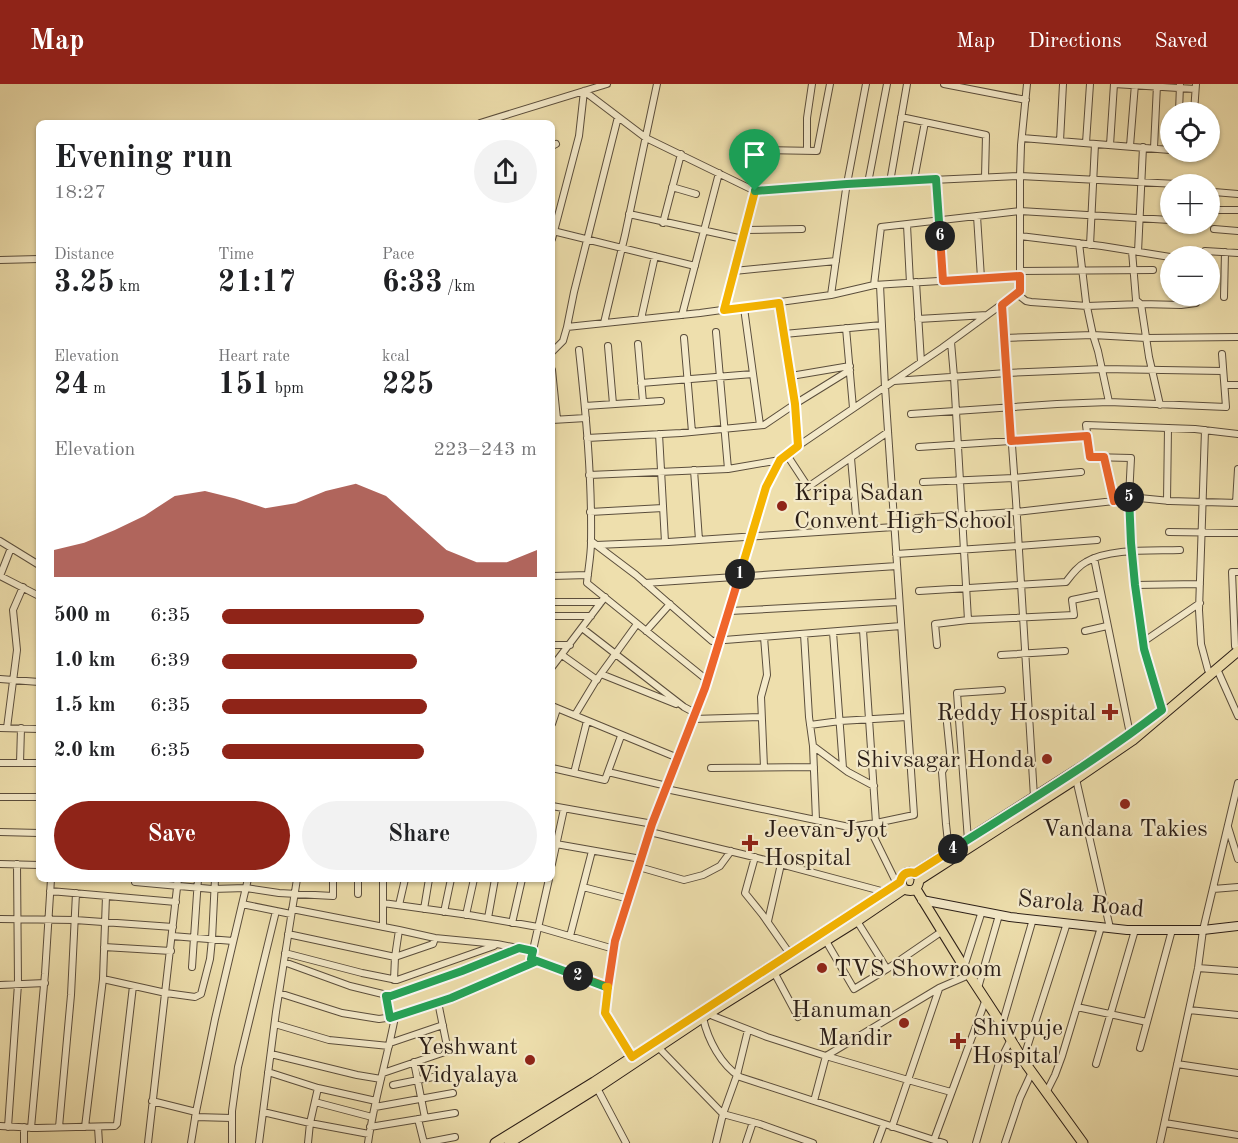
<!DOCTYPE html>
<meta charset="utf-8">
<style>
:root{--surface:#fff;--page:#f2f2f2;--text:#202124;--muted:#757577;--accent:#8f2418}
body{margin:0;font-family:"Old Standard TT",serif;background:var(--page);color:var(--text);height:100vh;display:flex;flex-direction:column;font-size:22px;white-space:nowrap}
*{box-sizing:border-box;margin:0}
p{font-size:20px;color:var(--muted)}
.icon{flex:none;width:33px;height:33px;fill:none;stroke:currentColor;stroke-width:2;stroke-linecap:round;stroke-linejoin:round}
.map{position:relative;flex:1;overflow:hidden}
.details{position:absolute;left:36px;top:36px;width:519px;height:762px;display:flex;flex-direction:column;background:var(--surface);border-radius:9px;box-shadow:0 2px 4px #0004}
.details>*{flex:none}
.buttons{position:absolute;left:1160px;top:18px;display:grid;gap:12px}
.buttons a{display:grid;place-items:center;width:60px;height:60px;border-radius:50%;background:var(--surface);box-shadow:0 2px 4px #0004;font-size:30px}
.pin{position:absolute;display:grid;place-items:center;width:51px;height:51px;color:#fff;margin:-62px -26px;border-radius:50% 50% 50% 0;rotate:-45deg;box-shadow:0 0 6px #0007}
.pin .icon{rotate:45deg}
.km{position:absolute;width:30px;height:30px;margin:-15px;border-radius:50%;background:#222;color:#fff;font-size:16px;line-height:30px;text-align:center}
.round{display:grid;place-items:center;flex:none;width:63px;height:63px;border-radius:32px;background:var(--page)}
.head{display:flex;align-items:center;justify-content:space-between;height:102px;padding:0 18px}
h1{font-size:33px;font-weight:700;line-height:45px}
.stats{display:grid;grid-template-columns:repeat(3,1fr);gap:9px;height:102px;padding:6px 18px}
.stats div{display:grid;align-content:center}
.stats b{font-size:30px;font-weight:700}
.stats small{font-size:16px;font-weight:400}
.stats p{font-size:16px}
.chart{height:168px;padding:12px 18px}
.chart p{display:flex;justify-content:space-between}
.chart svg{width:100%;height:108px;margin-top:6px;fill:var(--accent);opacity:.7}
.button{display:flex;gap:12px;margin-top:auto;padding:12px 18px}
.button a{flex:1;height:69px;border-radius:36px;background:var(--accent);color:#fff;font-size:24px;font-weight:700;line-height:69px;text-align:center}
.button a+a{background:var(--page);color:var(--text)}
ul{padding:0 18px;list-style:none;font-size:20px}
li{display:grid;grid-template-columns:96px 72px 1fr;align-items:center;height:45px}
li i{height:15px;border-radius:8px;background:var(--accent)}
header{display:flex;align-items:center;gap:36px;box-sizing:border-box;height:84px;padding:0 30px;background:var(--accent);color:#fff}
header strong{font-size:28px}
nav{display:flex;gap:33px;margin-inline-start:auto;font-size:21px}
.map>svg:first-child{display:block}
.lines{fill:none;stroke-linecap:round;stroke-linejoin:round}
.street-casing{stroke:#5b4e3c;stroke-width:8}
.secondary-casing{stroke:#2a1d16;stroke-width:10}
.primary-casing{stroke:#2a1d16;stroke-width:11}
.street{stroke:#f4eaca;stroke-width:6}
.secondary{stroke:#f4eaca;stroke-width:8}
.primary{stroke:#eedfad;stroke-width:9}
.split-1-casing{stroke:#fff;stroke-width:12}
.split-2-casing{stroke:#fff;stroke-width:12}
.split-3-casing{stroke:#fff;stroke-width:12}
.split-4-casing{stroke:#fff;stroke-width:12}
.split-5-casing{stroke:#fff;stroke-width:12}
.split-6-casing{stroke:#fff;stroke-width:12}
.split-7-casing{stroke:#fff;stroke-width:12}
.split-1{stroke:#f5b400;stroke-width:8}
.split-2{stroke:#f0652b;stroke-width:8}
.split-3{stroke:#22a559;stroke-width:8}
.split-4{stroke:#f5b400;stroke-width:8}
.split-5{stroke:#22a559;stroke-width:8}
.split-6{stroke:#f0652b;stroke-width:8}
.split-7{stroke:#22a559;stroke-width:8}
.poi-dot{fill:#8f2418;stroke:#f4eaca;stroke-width:2}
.labels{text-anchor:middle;stroke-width:4.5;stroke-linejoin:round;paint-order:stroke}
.poi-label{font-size:24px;fill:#2a1d16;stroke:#f4eaca;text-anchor:start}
.street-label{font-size:24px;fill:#2a1d16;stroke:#f4eaca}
</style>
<header>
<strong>Map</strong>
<nav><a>Map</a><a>Directions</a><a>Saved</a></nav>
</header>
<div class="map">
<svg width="1238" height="1059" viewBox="0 0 1238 1059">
<rect width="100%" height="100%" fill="#eedfad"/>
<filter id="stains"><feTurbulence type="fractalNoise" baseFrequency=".00333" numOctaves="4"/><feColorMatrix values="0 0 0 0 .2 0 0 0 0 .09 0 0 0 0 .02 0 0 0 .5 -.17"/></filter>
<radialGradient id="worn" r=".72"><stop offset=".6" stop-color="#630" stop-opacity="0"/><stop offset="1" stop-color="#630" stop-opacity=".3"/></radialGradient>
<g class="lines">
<g class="street-casing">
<path id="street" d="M944 0 1026 16
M1114 0 1195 5
M584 7 646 54 755 107 847 100 1020 92 1177 100
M1179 28 1180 1
M1194 28 1196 0
M618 33 574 208 567 243 700 229 831 211 846 105 866 0
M901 33 986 51 985 93
M480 39 607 0
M1022 54 1170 66
M1060 57 1063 0
M1086 59 1090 0
M1110 61 1114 0
M552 62 556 60
M1130 62 1135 0
M1154 64 1157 1
M807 67V34L812 0
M937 95 943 197
M914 96 925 38
M890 98 907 0
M868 99 887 0
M672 103 696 110
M1209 105 1214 108 1238 110
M1218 126H1238
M629 130 743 155
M977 132 981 194
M663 139 681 70
M907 141 910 199
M1214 145 1238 147
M745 146 802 145
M553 147 695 182
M1020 152 1102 162 1170 173
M552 155 579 52 584 7
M1079 159 1086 218 1093 251 1098 267 1109 318
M1090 161 1095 60
M1132 167 1136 216 1141 220 1149 273 1160 321
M1205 167 1238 169
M1138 168 1143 63
M0 176 39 175
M734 187 836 177
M1020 187 1153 186
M916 198 921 278
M874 201 881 143 1020 127 1170 136
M1017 210 1026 217 1031 218 1087 222 1141 220 1181 221 1196 219
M831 211 874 201 1020 192
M1224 213 1225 168
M779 219 795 320 798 362
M1002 221 1016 417 1034 713
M744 224 760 341
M724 226 755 107V66L817 67 830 0
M682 231 719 89
M641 235 655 172
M918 235 987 231
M604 239 625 151 657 0
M846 244 853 324
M716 248 728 385
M784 250 882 241
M684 254 692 348
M1004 254 1093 251 1146 254 1238 253
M951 258 954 293 968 536
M638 260 643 318
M608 262 613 320
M579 266C586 330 592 394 591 458 591 472 588 486 587 499L707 596
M552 268 563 257 567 243
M552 286 557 335
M791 292 850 282
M894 297 1007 289 1102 285 1223 287
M641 299 753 290
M1225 301H1238
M585 322 661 317
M911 330 1057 320 1109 318 1226 323 1222 270
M552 336 586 334
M1205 346 1199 526 1201 560 1208 586
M659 350 665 458
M1238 350 1195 345 1086 341 1090 373 1131 374 1129 413 1170 417 1238 419
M587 354 681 349 764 341 795 320 850 286
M919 363 1087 352
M787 371 808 403 888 348
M1104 373 1114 417
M851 374 857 444
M694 386 699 456
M589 391 728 385 780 376
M923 398 1014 394 1081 388
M1167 417 1168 344
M1236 419 1238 385
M590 428 663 424
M917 434 1016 428 1114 417 1129 413 1131 468 1144 565 1162 626
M1169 448 1238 449
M0 457 39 481
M591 457 636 491 712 557 901 542
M596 461 668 458 894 443
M11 464 0 492 39 512
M896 470 1018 462 1097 456
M1094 474 1130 650
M552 492 588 491
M645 499 897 482
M1135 501 1200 500
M919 507 1066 498C1072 490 1078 482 1086 478 1109 464 1152 467 1180 466
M552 518H601
M730 527 899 518
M552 532H591
M582 544 684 623 695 629
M863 546 876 739 914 731 885 303 880 201
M646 547 670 520
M1085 547 1107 542
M833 548 843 684
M804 550 809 633 813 662 848 688 874 702
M1143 558 1200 519
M552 561H570
M937 561 935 540 968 536 1074 531 1072 516 1101 510
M1235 562 1232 488H1238
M562 571 597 596
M1001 571 1065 567
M552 583 605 513
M1217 585 1238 632
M601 590 676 620
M0 595 39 598
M552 622 678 674
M575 631 595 598 637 540
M693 635 761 633
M947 639 951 679
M552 640 557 625
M810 641 840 637 907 633
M0 644 39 645
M7 644 17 566 13 526 23 503
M813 662 816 736
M0 679H39
M20 679 21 644
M764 683 761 613 767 591 764 553
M552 684 605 696 621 652
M711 684 814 683
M608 688 667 702
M574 689 587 637
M1076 695 1110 844
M666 705 849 743 876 739
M0 713H39
M552 722 653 740
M868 741 897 800
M1228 743 1238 775
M0 748 39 749
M650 748 750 772 885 808
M968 756 957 609 1002 606
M556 760 641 775
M949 767 946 740 942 688 946 681 961 677
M755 773 745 809 762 830 790 870
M0 780 39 781
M552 780 564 725
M639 783 684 796 703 791 720 782 731 767
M358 795V810
M383 795V843
M549 795 531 875 608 903
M135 798 212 805 246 804 279 809 333 812V795
M583 803 629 815
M1213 805 1238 803
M50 807 176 818
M383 819 469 831 538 843 614 865
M242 820 291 830
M399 821 405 795
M292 825 399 846 435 854 497 860 533 867
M424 825 429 795
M444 828 451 795
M466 831 474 795
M488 834 495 795
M0 835 75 836 173 843
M768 837 781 780
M857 837 887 885 941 848
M512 839 522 795
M288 850 395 873 433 860 435 854
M172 852 233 857
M570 852 592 767
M826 857 854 905 887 885
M104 863 171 867
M285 869 362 889 397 896 494 862
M284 878 350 902 391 912 462 887 519 864
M192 883 198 795
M964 883 982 827
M1198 884 1238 887
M774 888 798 933
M103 895 166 909 195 913 201 910 210 875 212 855 215 795
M394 896 395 873 399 846
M0 901 45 899
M978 904 999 831
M279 909 342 929 379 935 393 933 451 914 537 877
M386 912 390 934
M1077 923 1147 938
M1189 926 1238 931
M708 930 767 953 826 972 939 904 969 891
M703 934C708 956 721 981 740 993L934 1056 986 915
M275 940 329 956 389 962
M1002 941 1033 835
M390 959 443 941
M659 964 723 1030 760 1040 813 1059
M1140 964 1172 846
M271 970 357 991 381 995
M631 973 605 929 615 857 653 740 705 604 730 524 766 403 780 376 798 362 942 264 1020 207V92L1021 61 1027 0
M1023 976 1067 839
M414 978 425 1034
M1096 980 1135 846
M1177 980 1238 989
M268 988 318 1004 376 1017
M383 989 448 967 438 918
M393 1001 433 993
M597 1004 626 1059
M1046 1009 1055 991 1062 972 1101 843
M152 1017 196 1028
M814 1017 826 972 908 996 939 905
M315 1018 372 1033
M375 1023 453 1009
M263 1028 310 1039 369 1050
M195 1033 232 1034
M418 1035 424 1059
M1165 1039 1238 1051
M0 1042 37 1044 115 1042 117 1040 133 902
M8 1043 18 900 17 780
M59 1043 71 911 76 809
M85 1043 103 895 106 812
M98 1043 99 1059
M370 1043 455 1029
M892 1043 908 996 951 1008
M31 1044 45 890 51 795
M934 1056 944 1059
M24 1059V1043
M148 1059 178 795
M191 1059 196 1028 215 935 248 795
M232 1059V1027L238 983 276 827
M259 1059 276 928 297 795
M308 1059 310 1039 318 1004
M368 1059C374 1016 387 975 395 933
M424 1059 455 1053
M716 1059 723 1030 737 991 748 946
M746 1059 753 1038
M877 1059 884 1040
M976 1059 999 979 1011 955
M1005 1059 1020 1014 1032 988
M1160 1059 1198 884 1203 846 1238 699"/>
</g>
<g class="secondary-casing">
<path id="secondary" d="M922 816 1010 833 1127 846H1203L1238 842"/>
</g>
<g class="primary-casing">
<path id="primary" d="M915 789 1092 676
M903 804C897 792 908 783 918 792
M916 805 964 883 1002 941 1023 976 1083 1059
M762 888 900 798
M495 1059 594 998 698 930
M509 1059 597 1004 708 930 857 837 904 805C913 809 918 805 919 796L1076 695 1133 656 1238 567"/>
</g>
<use href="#street" class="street"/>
<use href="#secondary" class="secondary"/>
<use href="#primary" class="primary"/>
</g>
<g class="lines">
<g class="split-1-casing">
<path id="split-1" d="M740 490 766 403 780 376 798 362 795 320 779 219 724 226 755 107"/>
</g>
<g class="split-2-casing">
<path id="split-2" d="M578 892 608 903 615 857 641 775 652 740 705 604 740 490"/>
</g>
<g class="split-3-casing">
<path id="split-3" d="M578 892 537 877 451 914 390 934 386 912H391L462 887 519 864 533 867 531 875 537 877 606 903"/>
</g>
<g class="split-4-casing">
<path id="split-4" d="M606 903H608L605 929 632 973 900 798C902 790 907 787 915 789L953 765"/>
</g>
<g class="split-5-casing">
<path id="split-5" d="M953 765C1024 720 1096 677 1162 626L1144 565 1135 501 1131 459 1129 413"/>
</g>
<g class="split-6-casing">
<path id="split-6" d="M940 152 943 197 1020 192V207L1002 221 1011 357 1087 352 1090 373H1104L1114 417 1129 413"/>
</g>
<g class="split-7-casing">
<path id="split-7" d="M755 107 847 100 936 95 940 152"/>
</g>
<use href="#split-1" class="split-1"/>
<use href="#split-2" class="split-2"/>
<use href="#split-3" class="split-3"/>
<use href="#split-4" class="split-4"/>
<use href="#split-5" class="split-5"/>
<use href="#split-6" class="split-6"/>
<use href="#split-7" class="split-7"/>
</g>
<g class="poi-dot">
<circle cx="782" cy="422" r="6"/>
<path d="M1107 619h6v6h6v6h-6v6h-6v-6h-6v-6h6z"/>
<circle cx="1047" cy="675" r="6"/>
<circle cx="1125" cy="720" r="6"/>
<path d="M747 750h6v6h6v6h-6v6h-6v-6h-6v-6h6z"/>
<circle cx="822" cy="884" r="6"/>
<circle cx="904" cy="939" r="6"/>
<path d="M955 948h6v6h6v6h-6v6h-6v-6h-6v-6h6z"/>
<circle cx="530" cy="976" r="6"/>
</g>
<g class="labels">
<g class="poi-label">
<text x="794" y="416">Kripa Sadan<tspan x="794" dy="28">Convent High School</tspan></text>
<text x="1096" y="636" text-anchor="end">Reddy Hospital</text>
<text x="1035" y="683" text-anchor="end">Shivsagar Honda</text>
<text x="1125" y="752" text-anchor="middle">Vandana Takies</text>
<text x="764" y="753">Jeevan Jyot<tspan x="764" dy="28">Hospital</tspan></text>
<text x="834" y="892">TVS Showroom</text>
<text x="892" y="933" text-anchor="end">Hanuman<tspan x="892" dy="28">Mandir</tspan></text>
<text x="972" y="951">Shivpuje<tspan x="972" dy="28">Hospital</tspan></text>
<text x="518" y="970" text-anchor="end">Yeshwant<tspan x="518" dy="28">Vidyalaya</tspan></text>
</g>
<g class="street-label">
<text transform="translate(1081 819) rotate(5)" y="8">Sarola Road</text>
</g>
</g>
<rect width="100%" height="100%" filter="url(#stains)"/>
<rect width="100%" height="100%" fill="url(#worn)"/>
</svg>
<div class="buttons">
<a><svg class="icon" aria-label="locate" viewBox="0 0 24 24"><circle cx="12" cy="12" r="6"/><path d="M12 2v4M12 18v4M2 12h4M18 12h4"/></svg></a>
<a>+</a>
<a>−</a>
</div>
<div class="pin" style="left:755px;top:107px;background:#1e9e55"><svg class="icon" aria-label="arrive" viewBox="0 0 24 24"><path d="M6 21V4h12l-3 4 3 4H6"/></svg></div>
<b class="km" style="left:740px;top:490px">1</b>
<b class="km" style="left:578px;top:892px">2</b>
<b class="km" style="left:953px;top:765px">4</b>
<b class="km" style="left:1129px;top:413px">5</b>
<b class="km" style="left:940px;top:152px">6</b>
<section class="details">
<div class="head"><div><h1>Evening run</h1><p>18:27</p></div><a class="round"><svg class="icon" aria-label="share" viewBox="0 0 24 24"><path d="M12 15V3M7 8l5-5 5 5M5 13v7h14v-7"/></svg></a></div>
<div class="stats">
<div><p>Distance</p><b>3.25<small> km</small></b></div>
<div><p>Time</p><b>21:17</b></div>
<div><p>Pace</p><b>6:33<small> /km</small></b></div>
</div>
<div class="stats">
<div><p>Elevation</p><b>24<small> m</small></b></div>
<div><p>Heart rate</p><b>151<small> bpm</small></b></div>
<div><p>kcal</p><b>225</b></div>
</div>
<div class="chart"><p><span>Elevation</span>223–243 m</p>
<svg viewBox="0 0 160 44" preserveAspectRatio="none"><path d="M0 44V33L10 30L20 25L30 19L40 11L50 9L60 12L70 16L80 14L90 9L100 6L110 11L120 22L130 33L140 38L150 38L160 33V44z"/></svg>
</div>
<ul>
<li><b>500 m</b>6:35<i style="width:64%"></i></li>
<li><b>1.0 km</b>6:39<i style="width:62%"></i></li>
<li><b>1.5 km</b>6:35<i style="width:65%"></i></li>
<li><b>2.0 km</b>6:35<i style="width:64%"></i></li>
</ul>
<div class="button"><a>Save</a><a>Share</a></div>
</section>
</div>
